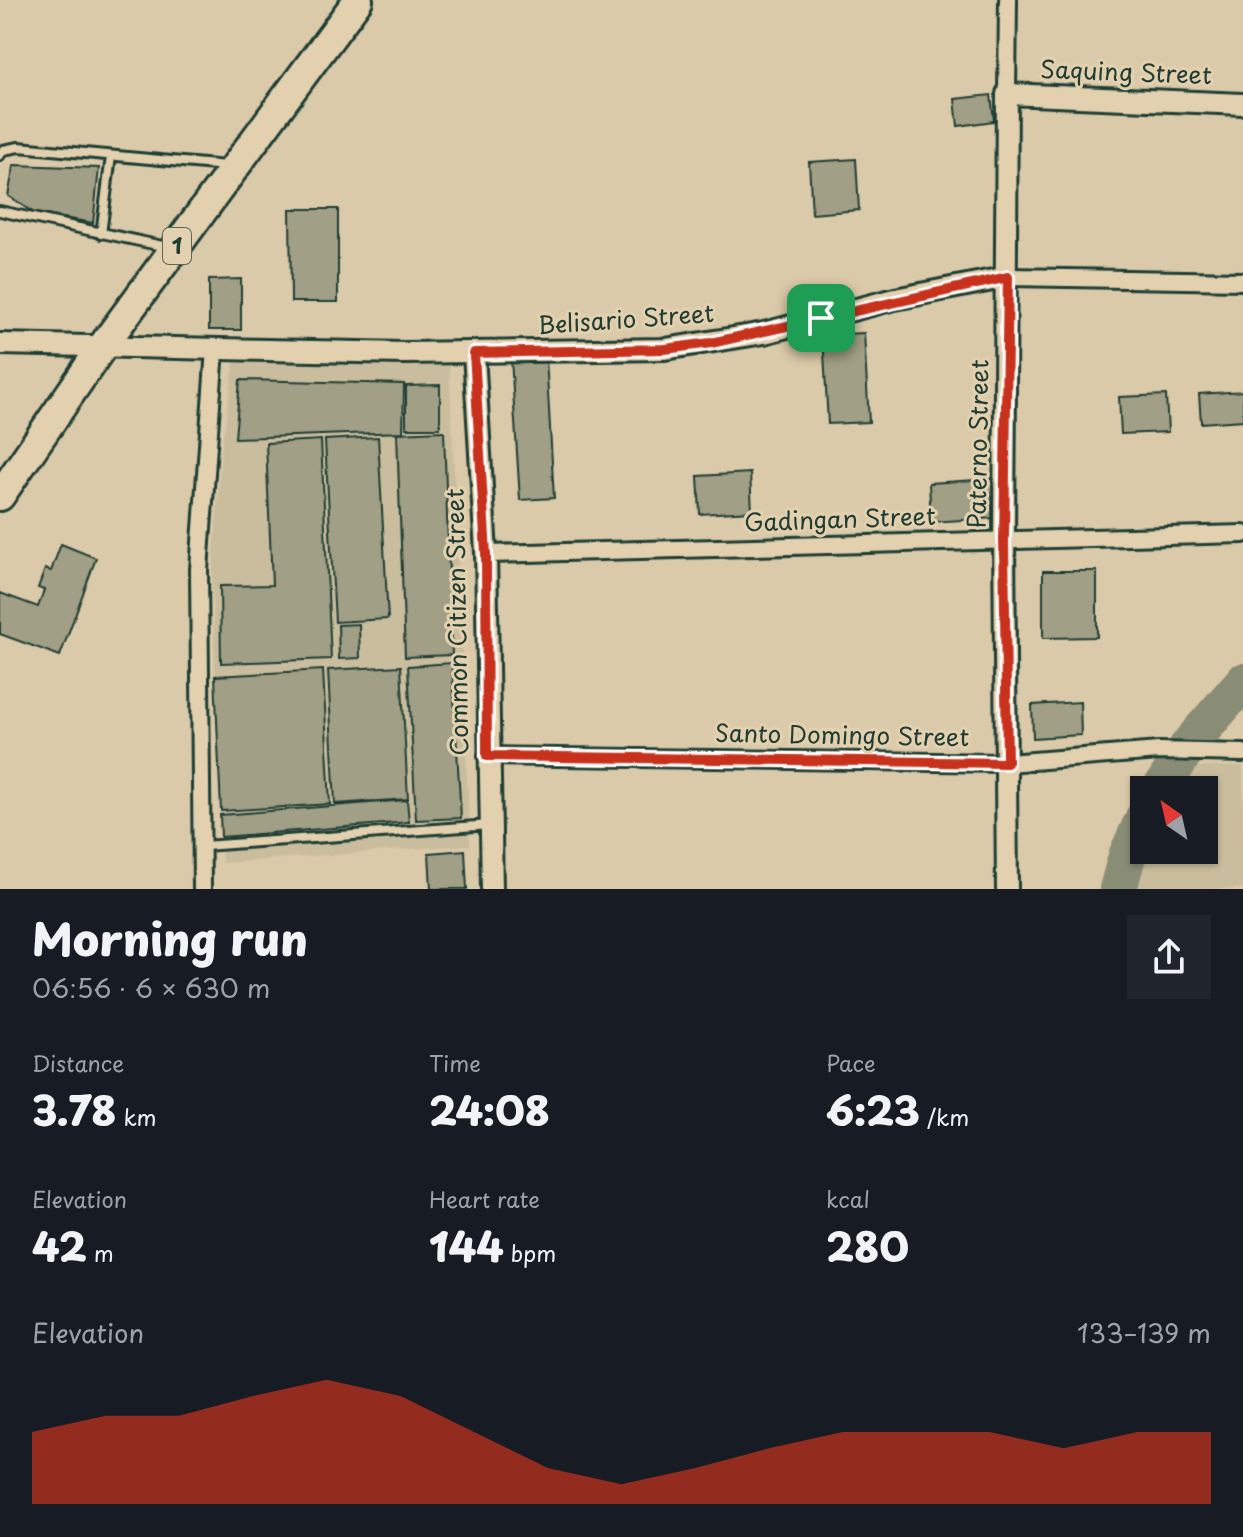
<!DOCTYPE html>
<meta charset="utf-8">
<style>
:root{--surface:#171b24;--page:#20242c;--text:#f1f3f6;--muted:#9ea1a6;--accent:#c8321e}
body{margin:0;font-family:"Playpen Sans",sans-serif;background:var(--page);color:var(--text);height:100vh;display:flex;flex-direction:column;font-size:30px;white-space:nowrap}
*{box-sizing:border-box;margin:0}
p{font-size:26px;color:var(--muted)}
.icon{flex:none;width:44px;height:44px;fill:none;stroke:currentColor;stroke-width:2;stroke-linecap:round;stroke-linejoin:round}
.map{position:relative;height:889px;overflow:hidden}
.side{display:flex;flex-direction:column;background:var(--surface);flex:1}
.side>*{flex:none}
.needle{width:52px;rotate:326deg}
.fabs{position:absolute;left:1130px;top:776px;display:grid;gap:16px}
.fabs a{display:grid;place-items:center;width:88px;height:88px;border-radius:0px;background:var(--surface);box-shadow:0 2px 6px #0004;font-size:40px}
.pin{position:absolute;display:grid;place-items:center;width:68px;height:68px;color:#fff;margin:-34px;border-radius:16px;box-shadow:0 4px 12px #0006}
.round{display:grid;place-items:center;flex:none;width:84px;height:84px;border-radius:0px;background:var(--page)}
.headline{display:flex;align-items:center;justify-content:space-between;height:136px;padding:0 32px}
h1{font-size:44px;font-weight:800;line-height:60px}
.stats{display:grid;grid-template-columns:repeat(3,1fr);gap:12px;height:136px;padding:8px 32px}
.stats div{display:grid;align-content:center}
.stats b{font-size:40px;font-weight:800}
.stats small{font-size:22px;font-weight:400}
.stats p{font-size:22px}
.chart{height:224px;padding:16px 32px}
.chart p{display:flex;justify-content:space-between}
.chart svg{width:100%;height:144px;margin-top:8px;fill:var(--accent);opacity:.7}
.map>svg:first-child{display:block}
.built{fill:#cabd9e}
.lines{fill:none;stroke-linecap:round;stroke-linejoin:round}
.river{stroke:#898d76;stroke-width:38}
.building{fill:#a19f85;stroke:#1f3d34;stroke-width:2}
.service-casing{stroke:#1f3d34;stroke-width:14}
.minor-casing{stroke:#1f3d34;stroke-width:22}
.tertiary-casing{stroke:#1f3d34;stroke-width:26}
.trunk-casing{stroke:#1f3d34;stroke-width:34}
.service{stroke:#e3d0ae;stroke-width:8}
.minor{stroke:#e3d0ae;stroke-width:16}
.tertiary{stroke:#e3d0ae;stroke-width:20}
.trunk{stroke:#e3d0ae;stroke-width:28}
.route-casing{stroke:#fff;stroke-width:16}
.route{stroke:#c8321e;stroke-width:10}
.labels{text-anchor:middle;stroke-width:6;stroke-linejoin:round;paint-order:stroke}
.shield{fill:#e3d0ae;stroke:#5a6959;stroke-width:2}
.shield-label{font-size:22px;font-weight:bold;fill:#1f3d34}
.street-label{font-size:24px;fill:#1f3d34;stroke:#e3d0ae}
</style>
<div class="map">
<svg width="1243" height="889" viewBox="0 0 1243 889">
<rect width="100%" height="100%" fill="#dbcaa9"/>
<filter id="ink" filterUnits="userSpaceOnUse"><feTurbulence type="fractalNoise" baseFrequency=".0125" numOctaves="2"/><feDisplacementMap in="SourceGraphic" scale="16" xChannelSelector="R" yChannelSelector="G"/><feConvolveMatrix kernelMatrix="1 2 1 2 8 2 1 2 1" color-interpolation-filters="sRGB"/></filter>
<g filter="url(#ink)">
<path class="built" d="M236 352 449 357 470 845 222 863 212 584 221 450Z
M1243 766V889H1122L1144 845V850H1204V790H1174L1186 767Z"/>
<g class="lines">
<path class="river" d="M1160 790 1189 745 1243 682
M1118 889 1127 856 1144 818"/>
</g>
<path class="building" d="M991 95 994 121 958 126 955 99Z
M856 159 859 210 812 214 809 162Z
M14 165 99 168 93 223 34 213 8 196Z
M290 209H338V302H291Z
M241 279V330H209V280Z
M864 333 869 422 828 424 823 335Z
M546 357 554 498 520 500 511 359Z
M240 380 404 384 403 432 235 438Z
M440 385V428H406V386Z
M1243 391V420L1201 423 1199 394Z
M1166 395 1168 432 1121 434 1119 397Z
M444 431 452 655 405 657 397 433Z
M378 437 388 619 335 622 325 440Z
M321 440 331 659 221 663 220 586 272 585 266 443Z
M750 473 752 511 700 514 698 476Z
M992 479 994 518 931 522 929 483Z
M61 544 96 558 60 656 0 634V593L38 607 44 590 38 588 45 569 51 571Z
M1043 571H1097V637L1043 638Z
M359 624 360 658 339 659 338 625Z
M452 663 461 818 416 820 408 666Z
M401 666 408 799 335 804 328 670Z
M323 670 330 804 221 811 215 676Z
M1080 702 1081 735 1033 738 1032 705Z
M407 800 409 822 221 837 220 815Z
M465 850 467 889H431L429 853Z"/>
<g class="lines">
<g class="service-casing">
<path id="service" d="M0 155 3 150 19 147 226 166
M0 211 167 247
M101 234 111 156
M204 846 490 825"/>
</g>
<g class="minor-casing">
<path id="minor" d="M1007 94 1008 0
M1008 277 1243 281
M486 554 1243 534
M487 756 1007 763 1159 751 1243 753
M202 889 199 570 215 349"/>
</g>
<g class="tertiary-casing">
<path id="tertiary" d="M0 344 404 353 665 349 764 333 895 299 1008 277
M474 353 486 554 492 889
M1007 889 1004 539 1007 94 1243 104"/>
</g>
<g class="trunk-casing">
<path id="trunk" d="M0 496 102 347 358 0"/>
</g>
<use href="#service" class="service"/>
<use href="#minor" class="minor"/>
<use href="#tertiary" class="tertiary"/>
<use href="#trunk" class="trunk"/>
</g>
</g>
<g class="lines" filter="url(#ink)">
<g class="route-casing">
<path id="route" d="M1008 277 1004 539 1007 763 487 756 486 554 474 353 665 349 711 343Z"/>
</g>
<use href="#route" class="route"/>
</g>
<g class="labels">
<rect class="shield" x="163" y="228" width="28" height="36" rx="6"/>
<g class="shield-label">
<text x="177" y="254">1</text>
</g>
<g class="street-label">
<text transform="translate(1126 73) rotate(2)" y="8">Saquing Street</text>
<text transform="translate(626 320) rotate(-4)" y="8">Belisario Street</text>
<text transform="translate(979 444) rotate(-89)" y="8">Paterno Street</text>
<text transform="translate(840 520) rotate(-2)" y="8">Gadingan Street</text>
<text transform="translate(458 622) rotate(-91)" y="8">Common Citizen Street</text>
<text transform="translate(842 736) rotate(1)" y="8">Santo Domingo Street</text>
</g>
</g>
</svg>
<div class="fabs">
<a><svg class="needle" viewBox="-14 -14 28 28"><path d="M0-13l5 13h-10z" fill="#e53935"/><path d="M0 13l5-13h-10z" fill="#9ea1a6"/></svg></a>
</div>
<div class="pin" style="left:821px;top:318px;background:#1e9e55"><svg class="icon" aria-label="arrive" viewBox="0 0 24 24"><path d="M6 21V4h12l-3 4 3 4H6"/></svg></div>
</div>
<section class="side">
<div class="headline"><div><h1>Morning run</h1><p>06:56 · 6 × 630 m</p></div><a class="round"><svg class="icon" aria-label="share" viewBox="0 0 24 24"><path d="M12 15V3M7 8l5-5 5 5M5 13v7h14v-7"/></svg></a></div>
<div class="stats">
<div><p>Distance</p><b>3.78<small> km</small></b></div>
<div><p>Time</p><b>24:08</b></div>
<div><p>Pace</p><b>6:23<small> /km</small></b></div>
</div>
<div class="stats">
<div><p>Elevation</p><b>42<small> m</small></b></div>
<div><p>Heart rate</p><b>144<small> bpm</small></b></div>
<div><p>kcal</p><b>280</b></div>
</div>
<div class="chart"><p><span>Elevation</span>133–139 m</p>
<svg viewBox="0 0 160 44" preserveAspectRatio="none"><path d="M0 44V22L10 17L20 17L30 11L40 6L50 11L60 22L70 33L80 38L90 33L100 27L110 22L120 22L130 22L140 27L150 22L160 22V44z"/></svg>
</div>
</section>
